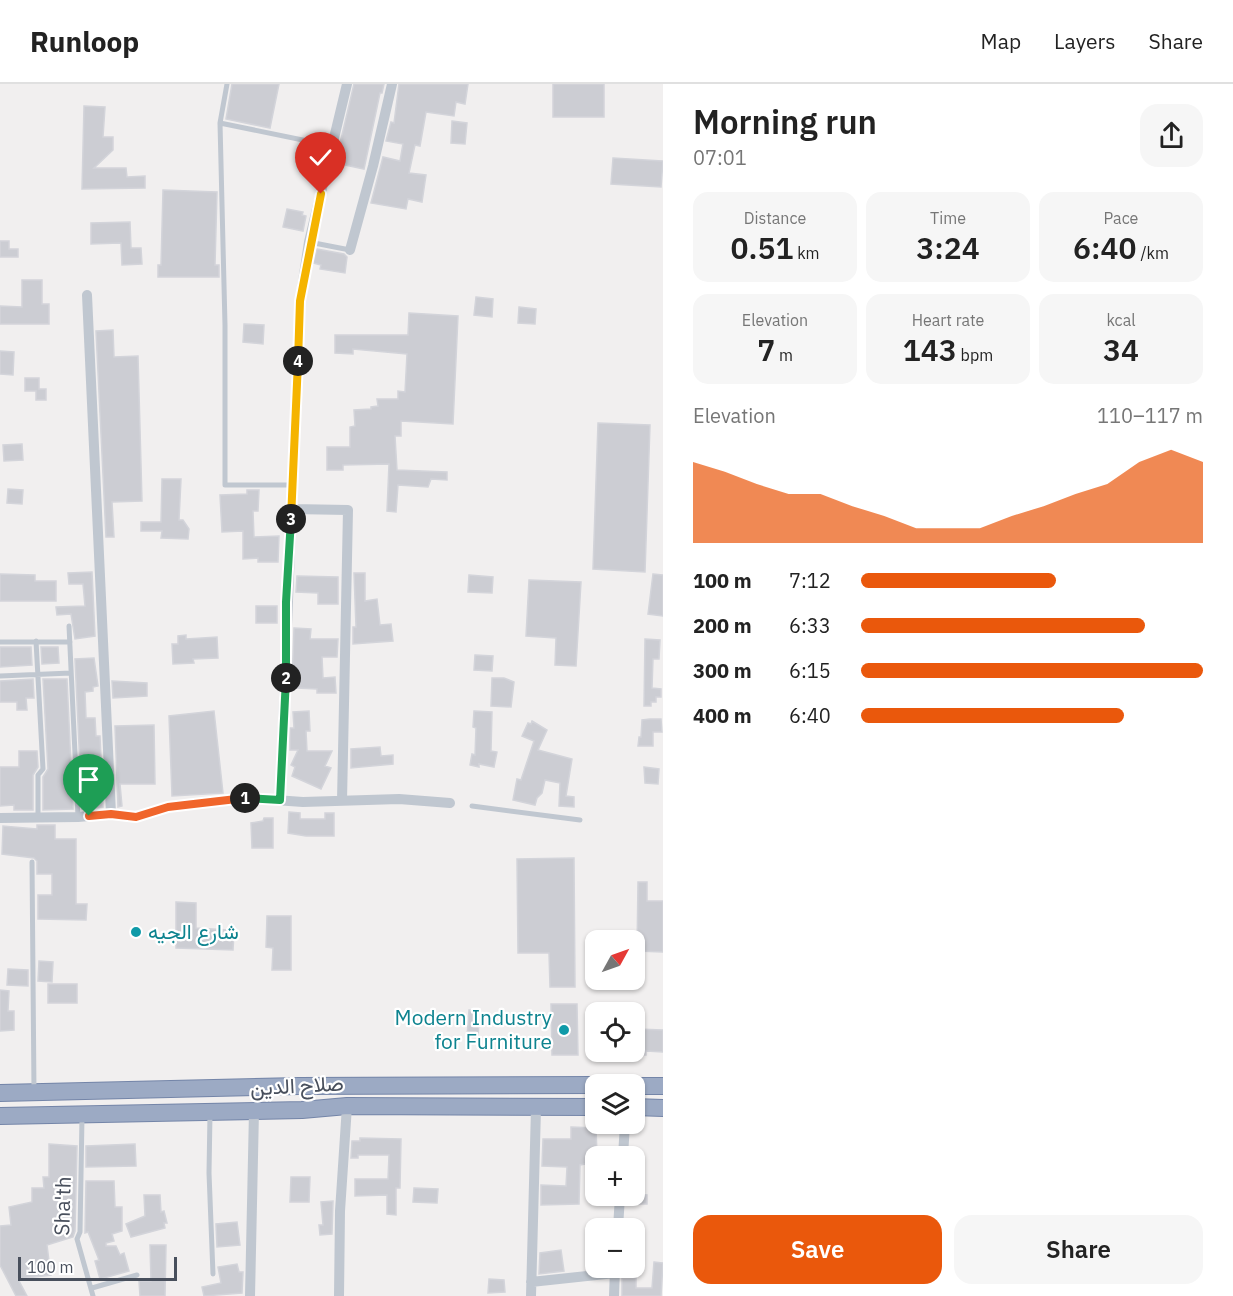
<!DOCTYPE html>
<meta charset="utf-8">
<style>
:root{--surface:#fff;--page:#f6f6f6;--text:#222;--muted:#767676;--line:#e0e0e0;--accent:#ea580c}
body{margin:0;font-family:"IBM Plex Sans",Vazirmatn,sans-serif;background:var(--page);color:var(--text);height:100vh;display:flex;flex-direction:column;font-size:22px;white-space:nowrap}
*{box-sizing:border-box;margin:0}
p{font-size:20px;color:var(--muted)}
.icon{flex:none;width:33px;height:33px;fill:none;stroke:currentColor;stroke-width:2;stroke-linecap:round;stroke-linejoin:round}
.map{position:relative;flex:1;overflow:hidden}
.panel{display:flex;flex-direction:column;background:var(--surface);width:570px}
.panel>*{flex:none}
.needle{width:39px;rotate:50deg}
.buttons{position:absolute;left:585px;top:846px;display:grid;gap:12px}
.buttons a{display:grid;place-items:center;width:60px;height:60px;border-radius:12px;background:var(--surface);box-shadow:0 2px 4px #0004;font-size:30px}
.scale{position:absolute;left:18px;bottom:15px;width:159px;box-sizing:border-box;padding-left:6px;border:3px solid #484f5c;border-top:0;font-size:16px;line-height:21px;white-space:nowrap;color:#484f5c;-webkit-text-stroke:4px #fff;paint-order:stroke}
.pin{position:absolute;display:grid;place-items:center;width:51px;height:51px;color:#fff;margin:-62px -26px;border-radius:50% 50% 50% 0;rotate:-45deg;box-shadow:0 0 6px #0007}
.pin .icon{rotate:45deg}
.km{position:absolute;width:30px;height:30px;margin:-15px;border-radius:50%;background:#222;color:#fff;font-size:16px;line-height:30px;text-align:center}
.round{display:grid;place-items:center;flex:none;width:63px;height:63px;border-radius:18px;background:var(--page)}
.summary{display:flex;align-items:center;justify-content:space-between;height:102px;padding:0 30px}
h1{font-size:33px;font-weight:600;line-height:45px}
.figures{display:grid;grid-template-columns:repeat(3,1fr);gap:9px;height:102px;padding:6px 30px}
.figures div{display:grid;align-content:center;border-radius:15px;background:var(--page);text-align:center}
.figures b{font-size:30px;font-weight:600}
.figures small{font-size:16px;font-weight:400}
.figures p{font-size:16px}
.chart{height:168px;padding:12px 30px}
.chart p{display:flex;justify-content:space-between}
.chart svg{width:100%;height:108px;margin-top:6px;fill:var(--accent);opacity:.7}
.button{display:flex;gap:12px;margin-top:auto;padding:12px 30px}
.button a{flex:1;height:69px;border-radius:18px;background:var(--accent);color:#fff;font-size:24px;font-weight:600;line-height:69px;text-align:center}
.button a+a{background:var(--page);color:var(--text)}
ul{padding:0 30px;list-style:none;font-size:20px}
li{display:grid;grid-template-columns:96px 72px 1fr;align-items:center;height:45px}
li i{height:15px;border-radius:8px;background:var(--accent)}
header{display:flex;align-items:center;gap:36px;box-sizing:border-box;height:84px;padding:0 30px;background:var(--surface);border-bottom:2px solid var(--line)}
header strong{font-size:28px}
nav{display:flex;gap:33px;margin-inline-start:auto;font-size:21px}
main{display:flex;flex:1;min-height:0}
.map>svg:first-child{display:block}
.building{fill:#cccdd3;stroke:#d3d4da;stroke-width:1.5}
.lines{fill:none;stroke-linecap:round;stroke-linejoin:round}
.trunk-casing{stroke:#7485a8;stroke-width:18}
.service{stroke:#c0c7d0;stroke-width:5}
.minor{stroke:#c0c7d0;stroke-width:10}
.trunk{stroke:#9caac4;stroke-width:16}
.split-1-casing{stroke:#fff;stroke-width:12}
.split-2-casing{stroke:#fff;stroke-width:12}
.split-3-casing{stroke:#fff;stroke-width:12}
.split-4-casing{stroke:#fff;stroke-width:12}
.split-5-casing{stroke:#fff;stroke-width:12}
.split-1{stroke:#f0652b;stroke-width:8}
.split-2{stroke:#22a559;stroke-width:8}
.split-3{stroke:#22a559;stroke-width:8}
.split-4{stroke:#f5b400;stroke-width:8}
.split-5{stroke:#f5b400;stroke-width:8}
.culture-dot{fill:#0f9aa8;stroke:#fff;stroke-width:2}
.labels{text-anchor:middle;stroke-width:4.5;stroke-linejoin:round;paint-order:stroke}
.culture-label{font-size:21px;fill:#0d838f;stroke:#fff;text-anchor:start}
.street-label{font-size:21px;fill:#484f5c;stroke:#fff}
</style>
<header>
<strong>Runloop</strong>
<nav><a>Map</a><a>Layers</a><a>Share</a></nav>
</header>
<main>
<div class="map">
<svg width="663" height="1212" viewBox="0 0 663 1212">
<rect width="100%" height="100%" fill="#f1efef"/>
<path class="building" d="M232 0H279L270 44 226 35Z
M354 0H384L382 9H380L364 85 340 80 343 69 338 68Z
M399 0H468L465 20 456 18 454 32 426 28 420 62 415 61 409 89 426 91 422 118 408 115 406 125 371 119 383 73 400 77 403 60 386 57 391 38 394 39Z
M553 0H604V33H553Z
M84 22 105 23 103 53H113V66L94 84H126L127 93 145 92V104L82 105Z
M452 37 467 39 465 60 451 59Z
M613 74 663 77 661 103 611 100Z
M163 106 217 108 215 181H219V193H158V181H161Z
M287 125 303 128 302 131 306 132 303 147 283 143Z
M130 138 131 164H141L142 180 122 181 121 159 91 160V139Z
M0 157H9V165H18V173H0Z
M317 165 344 170 347 173 345 189 320 185 321 181 313 179Z
M22 196H42V220H49V240H0V222L22 223Z
M476 213 493 215 492 233 474 231Z
M519 223 536 225 535 240 518 239Z
M409 229 458 232 453 340 401 337V352H395L397 386 447 388V396L431 395 428 403 398 401 396 428 387 427 389 380 343 381V386H327V363H350V343L355 342 354 326 371 325V323L378 322 377 315H398V307L405 308 407 270 353 265V270L335 269V251H408Z
M244 240 264 241 263 260 243 258Z
M113 246 114 273 138 272 142 417 112 418 114 453H106L96 247Z
M0 267 14 268 13 291 0 290Z
M25 294H39V305H46V316H36V307H25Z
M598 339 650 341 645 488 593 485Z
M22 360 23 376 4 377 3 361Z
M162 395H181L179 436H183L189 445 188 455 161 454 162 447H141V438H161Z
M8 405 23 406 22 420 7 419Z
M247 406H259L258 427H253L254 453 279 452 278 478H258V474L243 475V447L222 448 220 411 247 410Z
M92 488 95 552 75 555 71 530 57 531 56 523 85 522 83 500H69L68 489Z
M354 489H365V517L377 515 380 541 391 540 393 557 353 560V543H356Z
M0 490 35 491V497H56V517H0Z
M653 490 663 491V532L648 530Z
M469 491 493 493 492 509 468 508Z
M297 492 338 493V520H318V509L296 508Z
M529 496 581 498 576 582 555 581 556 554 526 552Z
M256 522H277V539H256Z
M294 544 311 545 310 555H338L337 573H322L323 594 335 593 336 609H317V605L297 604V601H292Z
M186 551V555L217 553 218 574 193 575 194 579 173 580 172 560H178V552Z
M645 555 660 556 659 575H653L652 604 661 605V613H656V618H651V622H644Z
M0 563H31L32 581 0 583Z
M41 563H58L59 579 42 580Z
M475 571 493 572 492 587 474 586Z
M94 574 98 602 93 603V607L85 608 86 634H95L96 652H100L103 723 82 725 75 575Z
M492 594H504L514 598 511 623 491 622Z
M33 595 34 614H26L27 626H17V618H0V597Z
M43 595H67L73 725 43 726V693L48 685Z
M112 597 147 599V612L113 614Z
M214 627 223 709 172 712 169 632Z
M309 627 310 647H306L307 667H332L325 682 331 684 321 705 292 692 295 683 291 681 298 666H290V644H294L293 628Z
M474 627 492 628 491 667 497 668 494 683 479 680V683L470 681 472 670 475 671 476 644 473 643Z
M650 635H661L662 648H653V662H638L639 653H641L642 636Z
M532 637 547 646 538 666 572 675 566 712 574 713V723L559 722 560 699 545 696 542 709 537 714 535 721 513 716 517 695 521 696 534 657 522 652 528 639 531 640Z
M154 641 155 700H120L122 722 118 723 115 642Z
M380 663 381 672 393 671V680L351 684V665Z
M19 667H37L38 683 33 691V726H14V721L0 722V683H19Z
M644 683 659 685 658 700 645 699Z
M289 728 300 729V735H325V729H334V752H306L288 749Z
M264 734H273V764H252L251 739 263 737Z
M37 741H55V755H76V820H87L86 836 38 835V811H52V790H37V777L34 774 2 770 3 742 37 745Z
M574 774 575 903H550L549 869H518L517 775Z
M638 798H647V817H663V868L637 867Z
M176 818 196 819V844L228 846V848L234 849 233 866 176 864Z
M267 832H291V886H272L273 864 266 863Z
M39 877 53 878 52 898 38 897Z
M8 885 28 886V902L7 901Z
M48 900H77V919H48Z
M0 906 9 907 8 927H14V946L0 947Z
M551 920H577L578 971H552Z
M469 926 477 927 476 938H479L478 954 467 953Z
M637 945 663 946V968L646 967V971H637Z
M571 1043 596 1044 597 1072 596 1078 580 1081 579 1120 541 1121V1101L566 1102 567 1083 542 1082 543 1055H571Z
M360 1054 401 1055 400 1104H396V1131L387 1130V1111L355 1112V1095H388L389 1071H358V1074H351L352 1057H360Z
M49 1060 77 1062 75 1147 73 1153 47 1161 49 1177H54L55 1185H50L51 1191 18 1195 27 1212H16L0 1181V1142L11 1141 9 1123 32 1118V1104H44L43 1093H49Z
M135 1060 136 1082 86 1083V1062Z
M291 1093H310L309 1118H290Z
M86 1097H114L115 1123H122V1147L112 1150 114 1157 106 1159V1162H116L120 1171 124 1169 129 1187 100 1195 95 1177 99 1176 88 1148 85 1149Z
M414 1104 438 1105 437 1119 413 1118Z
M634 1110 647 1111V1120H627V1112Z
M144 1111H160L161 1128 164 1127 167 1139H164L165 1144 131 1153 126 1140 145 1132Z
M333 1117 332 1150 320 1151 319 1141H323L321 1118Z
M237 1138 240 1161 217 1163 216 1140Z
M587 1158H596V1184H588Z
M150 1161H166L165 1212H140L139 1197H151Z
M561 1166 564 1187 539 1190 540 1169Z
M654 1178 663 1179 661 1212H622V1194H636V1204H652Z
M237 1180 239 1188H243L242 1209 204 1212 202 1203 221 1199 218 1183Z
M489 1195 504 1196 505 1208 488 1209Z"/>
<g class="lines">
<g class="trunk-casing">
<path id="trunk" d="M634 1002H663
M0 1009 299 1002 596 1001
M634 1023 663 1024
M0 1032 302 1026 347 1022 596 1023"/>
</g>
<path class="service" d="M227 0 220 39 225 241V401H292
M220 39 332 62
M309 158 350 166
M69 542 78 733
M36 557 43 685 38 691V733
M0 558H70
M0 592 71 589
M472 722 580 736
M32 778 34 1007
M210 1030 209 1089 213 1190
M82 1033 80 1148 77 1155 93 1212
M92 1204 137 1191"/>
<path class="minor" d="M350 166 373 82 392 0
M87 211 111 730
M292 425 348 426 342 717
M280 716 300 217 309 158 347 0
M0 734 78 733 111 730 136 733 168 723 247 714 303 718 399 715 450 719
M623 1072 625 1040
M618 1144 620 1112
M531 1198 615 1189
M250 1212 254 1027
M339 1212 340 1127 347 1022
M531 1212 536 1024
M614 1212 615 1184"/>
<use href="#trunk" class="trunk"/>
</g>
<g class="lines">
<g class="split-1-casing">
<path id="split-1" d="M89 732 111 730 136 733 168 723 245 714"/>
</g>
<g class="split-2-casing">
<path id="split-2" d="M245 714 280 716 286 594"/>
</g>
<g class="split-3-casing">
<path id="split-3" d="M286 594V518L291 435"/>
</g>
<g class="split-4-casing">
<path id="split-4" d="M291 435 298 277"/>
</g>
<g class="split-5-casing">
<path id="split-5" d="M298 277 300 217 321 110"/>
</g>
<use href="#split-1" class="split-1"/>
<use href="#split-2" class="split-2"/>
<use href="#split-3" class="split-3"/>
<use href="#split-4" class="split-4"/>
<use href="#split-5" class="split-5"/>
</g>
<g class="culture-dot">
<circle cx="136" cy="848" r="6"/>
<circle cx="564" cy="946" r="6"/>
</g>
<g class="labels">
<g class="culture-label">
<text x="148" y="855">شارع الجيه</text>
<text x="552" y="941" text-anchor="end">Modern Industry<tspan x="552" dy="24">for Furniture</tspan></text>
</g>
<g class="street-label">
<text transform="translate(297 1002) rotate(-3)" y="7">صلاح الدين</text>
<text transform="translate(63 1122) rotate(-88)" y="7">Sha'th</text>
</g>
</g>
</svg>
<div class="buttons">
<a><svg class="needle" viewBox="-14 -14 28 28"><path d="M0-13l5 13h-10z" fill="#e53935"/><path d="M0 13l5-13h-10z" fill="#767676"/></svg></a>
<a><svg class="icon" aria-label="locate" viewBox="0 0 24 24"><circle cx="12" cy="12" r="6"/><path d="M12 2v4M12 18v4M2 12h4M18 12h4"/></svg></a>
<a><svg class="icon" aria-label="layers" viewBox="0 0 24 24"><path d="M12 4l9 5-9 5-9-5zM3 14l9 5 9-5"/></svg></a>
<a>+</a>
<a>−</a>
</div>
<div class="scale">100 m</div>
<div class="pin" style="left:89px;top:732px;background:#1e9e55"><svg class="icon" aria-label="arrive" viewBox="0 0 24 24"><path d="M6 21V4h12l-3 4 3 4H6"/></svg></div>
<div class="pin" style="left:321px;top:110px;background:#d93025"><svg class="icon" aria-label="check" viewBox="0 0 24 24"><path d="M5 12l5 5 9-10"/></svg></div>
<b class="km" style="left:245px;top:714px">1</b>
<b class="km" style="left:286px;top:594px">2</b>
<b class="km" style="left:291px;top:435px">3</b>
<b class="km" style="left:298px;top:277px">4</b>
</div>
<section class="panel">
<div class="summary"><div><h1>Morning run</h1><p>07:01</p></div><a class="round"><svg class="icon" aria-label="share" viewBox="0 0 24 24"><path d="M12 15V3M7 8l5-5 5 5M5 13v7h14v-7"/></svg></a></div>
<div class="figures">
<div><p>Distance</p><b>0.51<small> km</small></b></div>
<div><p>Time</p><b>3:24</b></div>
<div><p>Pace</p><b>6:40<small> /km</small></b></div>
</div>
<div class="figures">
<div><p>Elevation</p><b>7<small> m</small></b></div>
<div><p>Heart rate</p><b>143<small> bpm</small></b></div>
<div><p>kcal</p><b>34</b></div>
</div>
<div class="chart"><p><span>Elevation</span>110–117 m</p>
<svg viewBox="0 0 160 44" preserveAspectRatio="none"><path d="M0 44V11L10 15L20 20L30 24L40 24L50 29L60 33L70 38L80 38L90 38L100 33L110 29L120 24L130 20L140 11L150 6L160 11V44z"/></svg>
</div>
<ul>
<li><b>100 m</b>7:12<i style="width:57%"></i></li>
<li><b>200 m</b>6:33<i style="width:83%"></i></li>
<li><b>300 m</b>6:15<i style="width:100%"></i></li>
<li><b>400 m</b>6:40<i style="width:77%"></i></li>
</ul>
<div class="button"><a>Save</a><a>Share</a></div>
</section>
</main>
